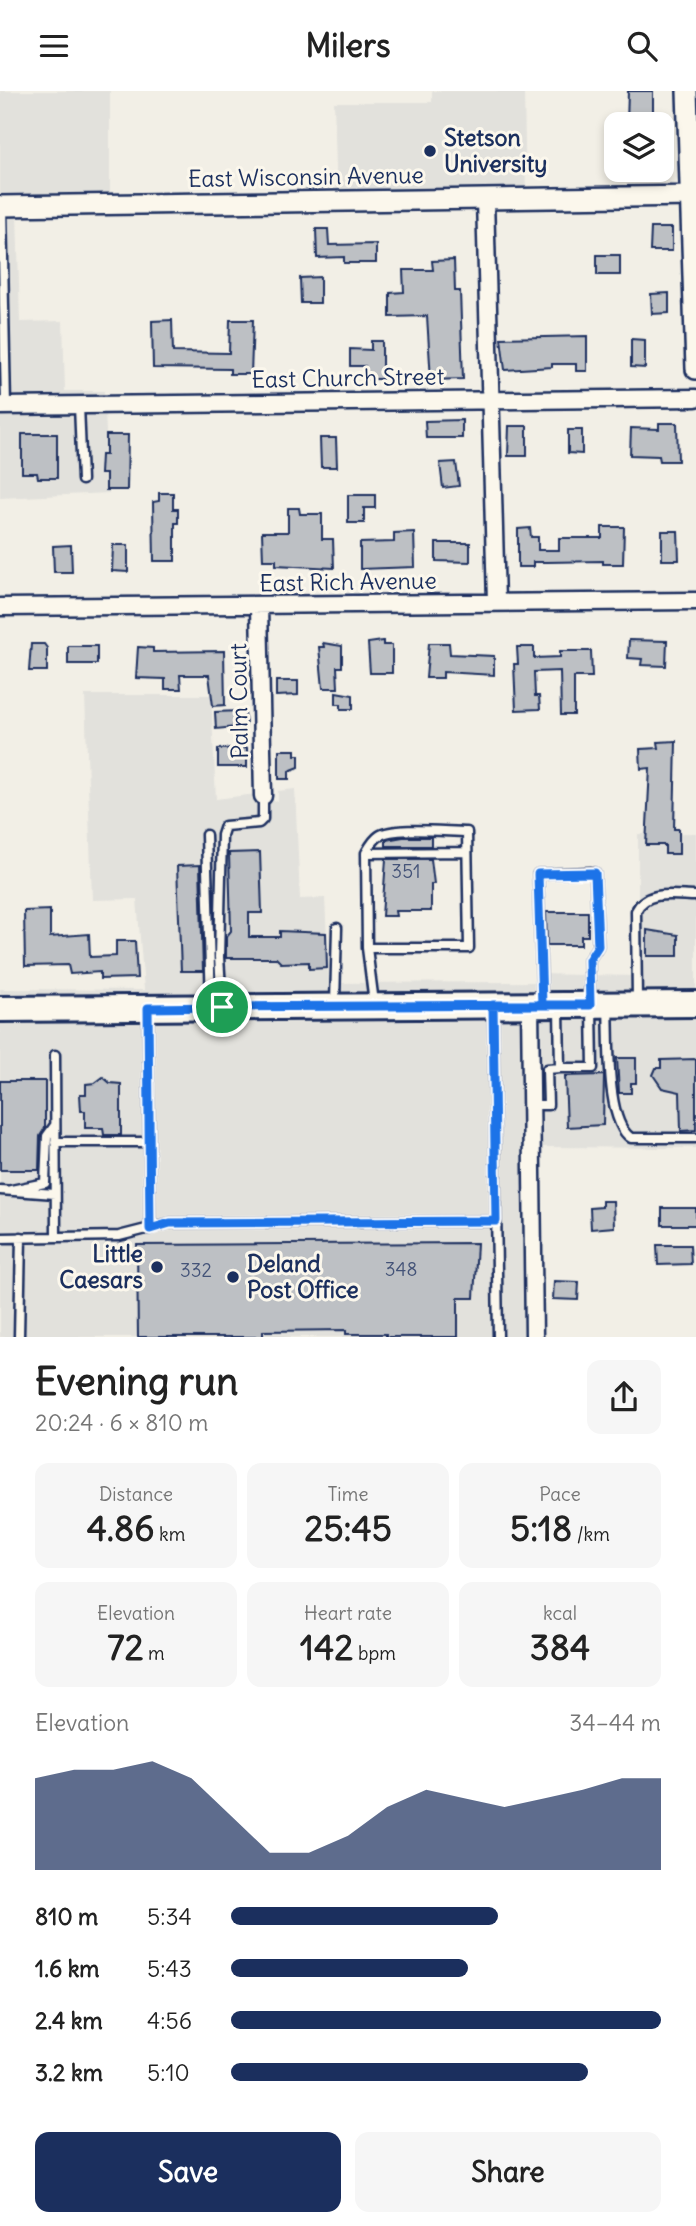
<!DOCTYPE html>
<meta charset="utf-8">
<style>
:root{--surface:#fff;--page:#f6f6f6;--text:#222;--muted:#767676;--accent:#1b2f5e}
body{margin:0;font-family:Delius,sans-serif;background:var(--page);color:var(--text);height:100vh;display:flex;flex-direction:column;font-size:26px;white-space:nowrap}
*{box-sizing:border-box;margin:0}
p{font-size:23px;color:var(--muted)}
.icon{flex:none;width:38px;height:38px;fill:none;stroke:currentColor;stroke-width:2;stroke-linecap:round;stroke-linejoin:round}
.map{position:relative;height:1246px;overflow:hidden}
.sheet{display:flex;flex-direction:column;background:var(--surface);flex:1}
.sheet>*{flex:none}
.fabs{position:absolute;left:604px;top:21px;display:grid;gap:14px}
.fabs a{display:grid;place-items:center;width:70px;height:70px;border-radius:14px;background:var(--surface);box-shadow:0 4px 10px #0003;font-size:35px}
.pin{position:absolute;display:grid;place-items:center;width:60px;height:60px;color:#fff;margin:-30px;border:4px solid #fff;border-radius:50%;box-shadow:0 2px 7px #0007}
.round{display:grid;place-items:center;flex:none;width:74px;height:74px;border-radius:14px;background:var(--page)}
.overview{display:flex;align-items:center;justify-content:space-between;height:119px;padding:0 35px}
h1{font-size:38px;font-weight:700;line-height:52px}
.metrics{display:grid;grid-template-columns:repeat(3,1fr);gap:10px;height:119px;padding:7px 35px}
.metrics div{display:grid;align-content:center;border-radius:14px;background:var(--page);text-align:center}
.metrics b{font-size:35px;font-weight:700}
.metrics small{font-size:19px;font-weight:400}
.metrics p{font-size:19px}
.chart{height:196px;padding:14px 35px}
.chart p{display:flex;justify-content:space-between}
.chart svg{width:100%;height:126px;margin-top:7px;fill:var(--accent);opacity:.7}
.action{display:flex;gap:14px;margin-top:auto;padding:14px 35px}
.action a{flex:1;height:80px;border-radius:14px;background:var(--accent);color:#fff;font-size:28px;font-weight:700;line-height:80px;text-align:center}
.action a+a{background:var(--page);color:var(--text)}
ul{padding:0 35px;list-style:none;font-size:23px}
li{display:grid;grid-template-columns:112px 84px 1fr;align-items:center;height:52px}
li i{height:18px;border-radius:9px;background:var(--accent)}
header{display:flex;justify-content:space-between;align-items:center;height:91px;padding:0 35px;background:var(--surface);font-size:32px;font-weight:700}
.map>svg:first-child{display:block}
.built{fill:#e2e1dc}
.building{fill:#bdc0c4;stroke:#1b2f5e;stroke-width:2}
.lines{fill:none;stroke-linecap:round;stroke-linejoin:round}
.service-casing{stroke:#1b2f5e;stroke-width:13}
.minor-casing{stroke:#1b2f5e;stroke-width:21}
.tertiary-casing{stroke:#1b2f5e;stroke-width:24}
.primary-casing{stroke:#1b2f5e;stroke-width:30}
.service{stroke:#fbf7ec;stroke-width:8}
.minor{stroke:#fbf7ec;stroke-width:16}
.tertiary{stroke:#fbf7ec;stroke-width:19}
.primary{stroke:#fbf7ec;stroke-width:24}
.route-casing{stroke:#fff;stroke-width:14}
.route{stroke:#1a73e8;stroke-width:9}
.poi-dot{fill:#1b2f5e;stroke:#fbf7ec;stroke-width:2.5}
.labels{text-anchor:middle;stroke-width:6;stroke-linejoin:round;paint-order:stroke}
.number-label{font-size:19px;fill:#445378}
.poi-label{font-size:23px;font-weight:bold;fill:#1b2f5e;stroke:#fbf7ec;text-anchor:start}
.street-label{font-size:23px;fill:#1b2f5e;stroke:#fbf7ec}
</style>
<header><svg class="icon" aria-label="menu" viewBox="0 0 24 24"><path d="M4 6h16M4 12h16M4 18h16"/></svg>Milers<svg class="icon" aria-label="search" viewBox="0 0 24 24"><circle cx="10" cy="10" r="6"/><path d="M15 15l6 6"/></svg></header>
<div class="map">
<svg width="696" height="1246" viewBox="0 0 696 1246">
<rect width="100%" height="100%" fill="#f2efe6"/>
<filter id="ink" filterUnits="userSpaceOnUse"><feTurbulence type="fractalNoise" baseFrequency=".0143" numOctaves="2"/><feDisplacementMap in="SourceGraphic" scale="14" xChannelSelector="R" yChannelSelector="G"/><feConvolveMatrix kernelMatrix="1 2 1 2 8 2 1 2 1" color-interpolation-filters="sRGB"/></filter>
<g filter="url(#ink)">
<path class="built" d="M0 0H110V114L0 115Z
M432 0H524L526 108 337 110 334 11H432Z
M0 121H17L20 231 63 230 65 300H104V306L0 308Z
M105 321 109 402 0 407V323Z
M85 604H211L216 708 264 702 265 710H278V700L295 698 300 808 325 807 329 892 535 891 536 883 638 885V743L696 742V905L0 910V898L144 899 137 808 92 809Z
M696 920V1057L539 1056 537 922Z
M524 922 527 1246H0V925Z"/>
<path class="building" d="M628 0H653V33H627Z
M651 137H672V160H650Z
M316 138H328L329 154 376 153V172H344V166L317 167Z
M597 164H620V184H597Z
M454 169 455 200H460L463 288 431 289 427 225 390 226V202L404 201 403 179H433L432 170Z
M320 186V212H301L300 187Z
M669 202V222L652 223 651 203Z
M172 229 173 261 229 262 230 229H253L251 283H230V278L153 277 152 230Z
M587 245V280H576V273H552V276L505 279 501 247Z
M631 248 645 249V277L631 276Z
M371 250H382V288H365V275H350V258L371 259Z
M462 329V347H426L425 330Z
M659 332H677L678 370H660L659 365 630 364 631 337 659 338Z
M509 335H527V365H508Z
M568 339H582V363L568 362Z
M22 343H57V387H38L37 382H22Z
M106 344H128L127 399H106V383H100L101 364H106Z
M320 347H336L337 376H321Z
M456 371 459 395 443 397 440 372Z
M159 402H173V418H178V432H175V470H154L153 411 159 410Z
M348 404H375V417H364V432H348Z
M288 417H299L300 423H322V448H333L334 477 276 474V469H263L262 441H288Z
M602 436H624L623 473H603V470L547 471H533V476H518V438L530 437 531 446H538V459H559V447H602Z
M662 440H678L679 469H662Z
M414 441 415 476 360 478V452L394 451V442Z
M436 452H470V471L436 470Z
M71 454 72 481H54L53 455Z
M113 454H128V481L112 480Z
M629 549 667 550 666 575 641 574 642 568 628 567Z
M383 550V554H392V582H370L368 552Z
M323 552 342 555V576H337L338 597H323L319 556H324Z
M429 552H449L450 563 494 565V584L443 581V587H426Z
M31 553H44L47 557V580H29Z
M68 555H97V573H68Z
M138 556 153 557V561L224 560 225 614 213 615 209 584H180L181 598H165V588L136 587Z
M517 556H534V567L560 566V560H591L592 586H574V624H561L560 580 534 581 535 605H539L540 618 516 619 514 573H518Z
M276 590H298V604L276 605Z
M336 601 353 604V618H341V613H336Z
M240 620 245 621 246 635 216 638 215 621Z
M676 650 674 738H679V763H665V754H646L650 677 641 678 640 658 659 657 658 651Z
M247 657V676H218V658Z
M279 659H295V664H299V676L289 680V688H279Z
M403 746H431V755H386V749Z
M260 761 262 822H249V846H280V840L326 842 327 877 309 878V871L281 872 276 867H226V846L231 840 229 762Z
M386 768H431L434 793H431V820H395L396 825H382Z
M200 774 203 880H181L177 775Z
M50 819V846L89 843 90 866 116 865V850H135L137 887 100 888V881L70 883 68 874 25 875 24 820Z
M546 821H588V845H581V854H547Z
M647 839 678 844V865H647Z
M617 967H636V992H631V1002H619Z
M696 968V1039L681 1040 680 1001 662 997 653 984 656 977H661V969Z
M604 984 603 1034 567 1036 565 985Z
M103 986 110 992 121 993V1044H104L103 1037H85V1020H81L80 1003H86V993L95 992Z
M0 990H45V1037L40 1045 39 1079H0Z
M602 1110H613L614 1136 591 1138 590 1117 602 1116Z
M662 1117H696V1134H662Z
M477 1152 474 1207H458V1246H386V1243H346V1239L263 1240V1246H138L137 1154Z
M657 1154H690L691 1173 658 1174Z
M554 1190 579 1191 578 1209 553 1208Z"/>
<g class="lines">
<g class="service-casing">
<path id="service" d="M2 115 6 315
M79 314 82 389
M206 744 211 913
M366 762 467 761
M367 857H469L467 741C447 741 394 735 379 745 373 749 370 755 366 762L367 857 374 912
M542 910 538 783 591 781 595 782 598 855 589 869 590 911
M637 910 636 820C646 798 676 805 696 805
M335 912 337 837
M222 913 219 866 222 744 225 735 259 732 263 728V705
M493 917 498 1246
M608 918C610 948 605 1030 631 1047H696
M148 920 150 1138
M55 964 56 1146
M560 977H593L592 917
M531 1014H548L547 978 560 977 559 917
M55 1051H148
M0 1099 55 1103
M11 1099 45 1092 47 1045 55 1034
M0 1147 119 1145 170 1132 496 1130
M19 1246 21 1146"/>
</g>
<g class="minor-casing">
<path id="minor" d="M485 108 496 511
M0 315 696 307
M259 515 263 705
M0 516 696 510
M530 914 534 1246"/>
</g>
<g class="tertiary-casing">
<path id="tertiary" d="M687 0 696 278
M0 115 696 105"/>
</g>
<g class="primary-casing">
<path id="primary" d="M0 918 696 913"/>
</g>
<use href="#service" class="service"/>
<use href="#minor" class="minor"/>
<use href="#tertiary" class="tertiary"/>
<use href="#primary" class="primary"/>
</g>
</g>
<g class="lines" filter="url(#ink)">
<g class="route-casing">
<path id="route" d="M222 916 148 917 150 1138 170 1132 496 1130 493 914H590L589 869 598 855 595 782 538 783 542 914 222 916"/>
</g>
<use href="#route" class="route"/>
</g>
<g class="poi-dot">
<circle cx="430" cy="60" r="7"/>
<circle cx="157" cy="1176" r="7"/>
<circle cx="233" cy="1186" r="7"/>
</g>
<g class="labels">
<g class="number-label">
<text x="406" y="787">351</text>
<text x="401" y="1185">348</text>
<text x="196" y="1186">332</text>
</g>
<g class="poi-label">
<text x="444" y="55">Stetson<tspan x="444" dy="26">University</tspan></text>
<text x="143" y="1171" text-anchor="end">Little<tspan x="143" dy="26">Caesars</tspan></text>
<text x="247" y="1181">Deland<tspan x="247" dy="26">Post Office</tspan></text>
</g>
<g class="street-label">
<text transform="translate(306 86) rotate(-1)" y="8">East Wisconsin Avenue</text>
<text transform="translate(348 287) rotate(-1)" y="8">East Church Street</text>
<text transform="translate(348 491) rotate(-1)" y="8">East Rich Avenue</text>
<text transform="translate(239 610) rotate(-91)" y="8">Palm Court</text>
</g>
</g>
</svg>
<div class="fabs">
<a><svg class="icon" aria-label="layers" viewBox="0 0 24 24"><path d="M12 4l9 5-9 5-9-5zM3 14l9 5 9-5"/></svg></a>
</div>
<div class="pin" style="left:222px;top:916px;background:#1e9e55"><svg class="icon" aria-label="arrive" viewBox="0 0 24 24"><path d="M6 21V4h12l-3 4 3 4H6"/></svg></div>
</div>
<section class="sheet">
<div class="overview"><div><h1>Evening run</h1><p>20:24 · 6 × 810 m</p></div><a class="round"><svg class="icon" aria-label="share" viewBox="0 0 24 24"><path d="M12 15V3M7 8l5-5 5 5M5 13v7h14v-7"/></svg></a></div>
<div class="metrics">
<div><p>Distance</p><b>4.86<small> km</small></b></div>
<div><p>Time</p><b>25:45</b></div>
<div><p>Pace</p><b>5:18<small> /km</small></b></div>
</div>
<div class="metrics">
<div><p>Elevation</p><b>72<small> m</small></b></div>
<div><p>Heart rate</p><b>142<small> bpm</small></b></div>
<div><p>kcal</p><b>384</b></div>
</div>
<div class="chart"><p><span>Elevation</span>34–44 m</p>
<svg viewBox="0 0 160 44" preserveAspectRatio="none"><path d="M0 44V12L10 9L20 9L30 6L40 12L50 25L60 38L70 38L80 32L90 22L100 16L110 19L120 22L130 19L140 16L150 12L160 12V44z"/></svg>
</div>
<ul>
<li><b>810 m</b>5:34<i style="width:62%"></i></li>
<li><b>1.6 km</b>5:43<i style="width:55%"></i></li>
<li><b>2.4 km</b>4:56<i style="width:100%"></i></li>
<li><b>3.2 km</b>5:10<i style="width:83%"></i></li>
</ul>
<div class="action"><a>Save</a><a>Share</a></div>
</section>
